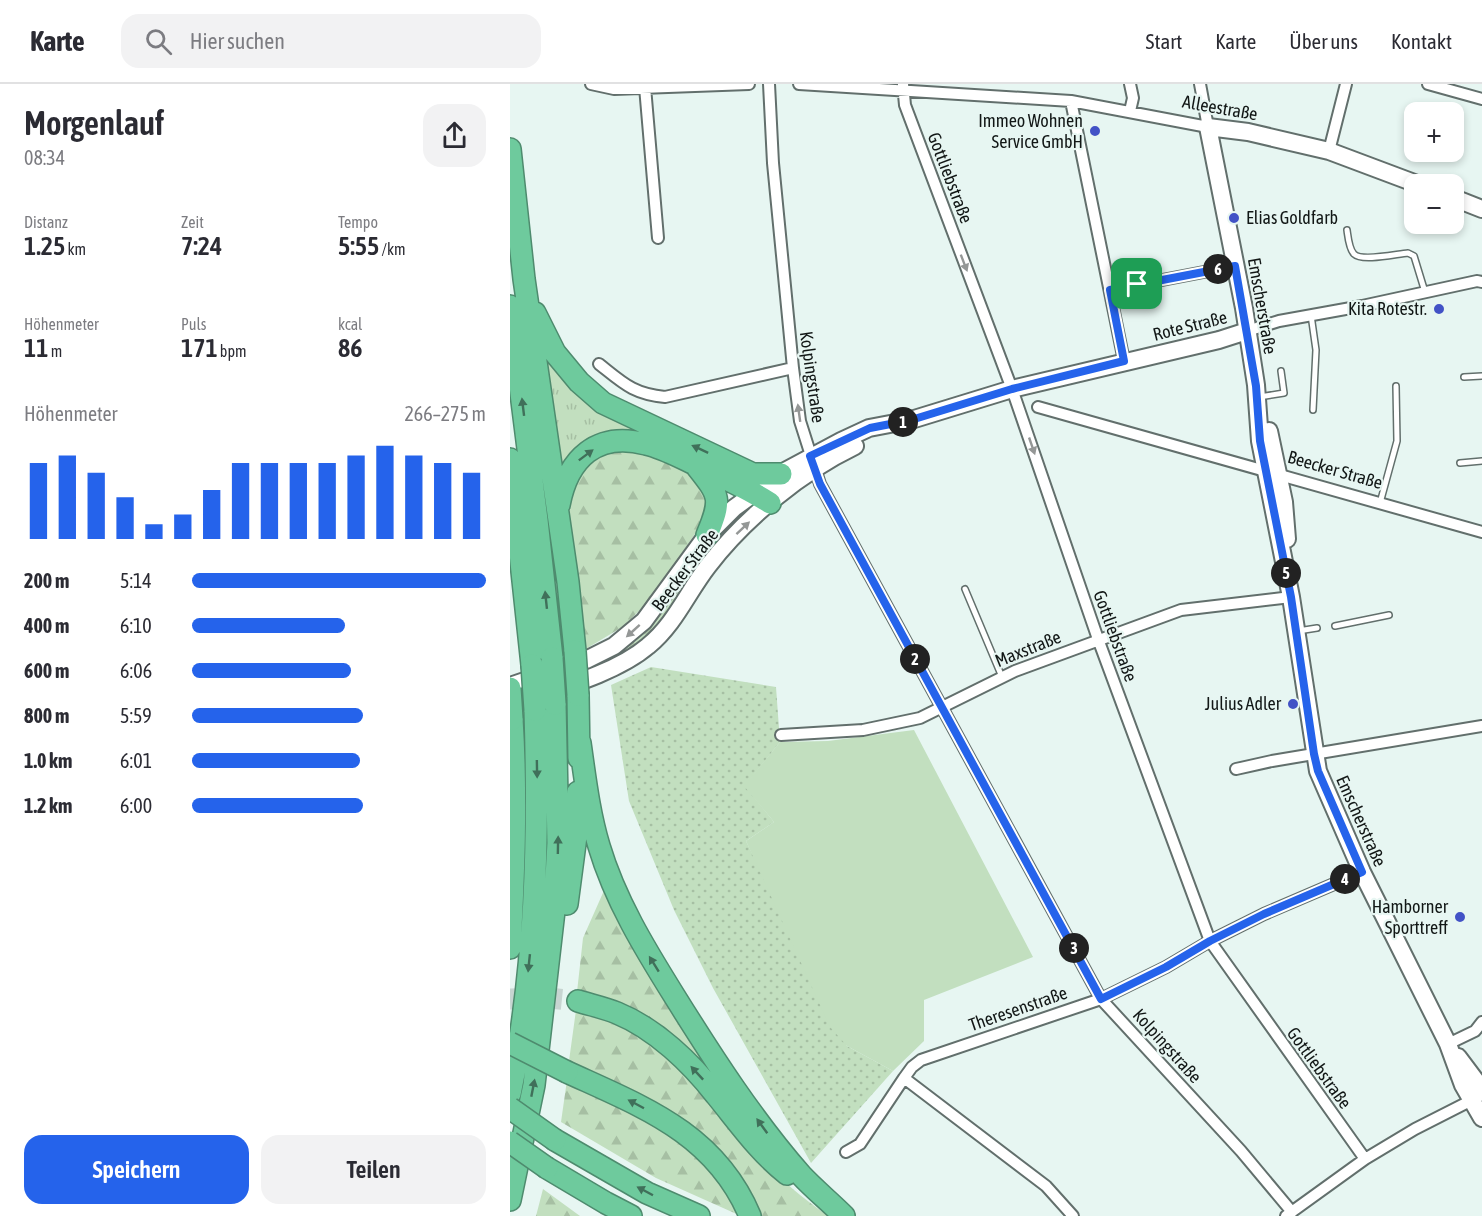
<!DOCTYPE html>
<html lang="de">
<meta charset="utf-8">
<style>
:root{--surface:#fff;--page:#f2f2f3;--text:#2b2b33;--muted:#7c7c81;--line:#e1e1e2;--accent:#2563eb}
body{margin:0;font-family:"Asap Condensed",sans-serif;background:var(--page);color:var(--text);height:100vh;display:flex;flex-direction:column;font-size:22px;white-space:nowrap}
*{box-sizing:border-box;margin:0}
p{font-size:20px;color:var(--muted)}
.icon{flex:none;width:33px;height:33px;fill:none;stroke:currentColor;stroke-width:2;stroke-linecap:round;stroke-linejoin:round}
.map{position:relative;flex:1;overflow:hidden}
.panel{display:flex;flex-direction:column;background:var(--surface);width:510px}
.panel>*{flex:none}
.buttons{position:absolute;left:894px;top:18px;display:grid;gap:12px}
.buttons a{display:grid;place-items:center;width:60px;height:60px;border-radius:12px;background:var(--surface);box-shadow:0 3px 9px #0003;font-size:30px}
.pin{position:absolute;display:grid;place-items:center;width:51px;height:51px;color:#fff;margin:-26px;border-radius:12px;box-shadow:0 3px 9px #0006}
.km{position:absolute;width:30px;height:30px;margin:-15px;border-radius:50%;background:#222;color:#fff;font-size:16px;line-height:30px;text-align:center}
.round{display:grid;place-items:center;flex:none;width:63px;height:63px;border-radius:18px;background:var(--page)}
.headline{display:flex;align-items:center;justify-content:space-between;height:102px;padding:0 24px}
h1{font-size:33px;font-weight:600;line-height:45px}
.figures{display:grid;grid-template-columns:repeat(3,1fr);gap:9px;height:102px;padding:6px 24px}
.figures div{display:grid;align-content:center}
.figures b{font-size:26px;font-weight:600}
.figures small{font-size:16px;font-weight:400}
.figures p{font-size:16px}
.chart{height:168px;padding:12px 24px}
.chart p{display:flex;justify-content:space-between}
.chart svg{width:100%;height:108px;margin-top:6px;stroke:var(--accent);stroke-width:6}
.cta{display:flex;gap:12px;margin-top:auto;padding:12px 24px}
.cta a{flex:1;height:69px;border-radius:18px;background:var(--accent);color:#fff;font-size:24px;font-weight:600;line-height:69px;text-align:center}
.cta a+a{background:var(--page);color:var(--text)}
ul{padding:0 24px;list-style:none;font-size:20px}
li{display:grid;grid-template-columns:96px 72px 1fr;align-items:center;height:45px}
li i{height:15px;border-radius:8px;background:var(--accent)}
header{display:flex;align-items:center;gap:36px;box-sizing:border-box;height:84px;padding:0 30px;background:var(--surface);border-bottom:2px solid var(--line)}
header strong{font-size:28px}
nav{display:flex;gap:33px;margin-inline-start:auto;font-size:21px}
.search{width:420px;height:54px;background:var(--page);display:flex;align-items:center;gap:15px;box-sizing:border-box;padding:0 21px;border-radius:18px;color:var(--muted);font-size:22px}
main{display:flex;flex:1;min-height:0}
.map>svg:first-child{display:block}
.grass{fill:url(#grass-tufts)}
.forest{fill:url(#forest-firs)}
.park{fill:url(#park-dots)}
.garden{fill:#c2dfbf}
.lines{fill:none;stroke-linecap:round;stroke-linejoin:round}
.highway-tunnel{stroke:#c7d5d1;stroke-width:21;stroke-dasharray:21 10;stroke-linecap:butt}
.lane-casing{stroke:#626f6c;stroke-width:8}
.street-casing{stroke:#626f6c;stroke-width:14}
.secondary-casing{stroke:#626f6c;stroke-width:20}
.highway-casing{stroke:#4e8b6e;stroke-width:24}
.lane{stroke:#fff;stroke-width:5}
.street{stroke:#fff;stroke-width:10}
.secondary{stroke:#fff;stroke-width:16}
.highway{stroke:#6eca9d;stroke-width:21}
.highway-bridge-casing{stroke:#4e8b6e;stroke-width:24;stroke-linecap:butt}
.highway-bridge{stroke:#6eca9d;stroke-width:21}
.oneway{fill:#949796}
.oneway2{fill:#40705a}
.route-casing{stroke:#fff;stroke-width:12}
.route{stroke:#2563eb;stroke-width:8}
.poi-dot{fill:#4252c6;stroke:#e7f6f2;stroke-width:2}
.labels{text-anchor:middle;stroke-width:4.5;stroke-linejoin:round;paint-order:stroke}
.street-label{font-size:18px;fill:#121716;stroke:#e7f6f2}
.poi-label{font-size:18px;fill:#121716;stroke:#e7f6f2;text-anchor:end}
</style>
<header>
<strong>Karte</strong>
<div class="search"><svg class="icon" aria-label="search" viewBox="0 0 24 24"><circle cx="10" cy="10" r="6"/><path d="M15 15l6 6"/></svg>Hier suchen</div>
<nav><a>Start</a><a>Karte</a><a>Über uns</a><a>Kontakt</a></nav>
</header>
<main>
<section class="panel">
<div class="headline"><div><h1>Morgenlauf</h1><p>08:34</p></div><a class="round"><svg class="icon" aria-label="share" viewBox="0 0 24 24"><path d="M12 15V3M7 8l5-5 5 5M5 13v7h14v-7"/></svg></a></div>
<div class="figures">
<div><p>Distanz</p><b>1.25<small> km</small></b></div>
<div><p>Zeit</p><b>7:24</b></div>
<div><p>Tempo</p><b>5:55<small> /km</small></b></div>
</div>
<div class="figures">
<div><p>Höhenmeter</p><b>11<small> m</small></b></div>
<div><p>Puls</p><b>171<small> bpm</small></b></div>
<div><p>kcal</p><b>86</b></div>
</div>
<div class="chart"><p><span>Höhenmeter</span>266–275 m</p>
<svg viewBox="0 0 160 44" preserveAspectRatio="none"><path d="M5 44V13M15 44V10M25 44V17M35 44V27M45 44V38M55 44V34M65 44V24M75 44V13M85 44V13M95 44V13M105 44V13M115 44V10M125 44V6M135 44V10M145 44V13M155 44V17"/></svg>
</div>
<ul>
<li><b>200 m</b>5:14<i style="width:100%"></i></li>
<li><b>400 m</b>6:10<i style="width:52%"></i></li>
<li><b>600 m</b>6:06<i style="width:54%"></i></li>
<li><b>800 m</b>5:59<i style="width:58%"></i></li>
<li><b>1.0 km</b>6:01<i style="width:57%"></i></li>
<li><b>1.2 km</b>6:00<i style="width:58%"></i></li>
</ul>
<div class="cta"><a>Speichern</a><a>Teilen</a></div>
</section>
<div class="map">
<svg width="972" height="1132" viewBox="0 0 972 1132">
<defs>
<pattern id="grass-tufts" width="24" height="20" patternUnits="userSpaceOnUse" patternTransform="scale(1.5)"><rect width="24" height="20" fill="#c2dfbf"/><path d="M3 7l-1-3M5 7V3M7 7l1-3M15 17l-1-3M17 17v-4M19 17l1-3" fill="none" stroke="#a6bfa3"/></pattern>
<pattern id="forest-firs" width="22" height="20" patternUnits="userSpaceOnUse" patternTransform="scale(1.5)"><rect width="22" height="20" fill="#c2dfbf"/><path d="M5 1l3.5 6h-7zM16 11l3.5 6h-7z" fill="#a6bfa3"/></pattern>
<pattern id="park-dots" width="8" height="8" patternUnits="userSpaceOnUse" patternTransform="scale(1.5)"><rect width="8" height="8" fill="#c2dfbf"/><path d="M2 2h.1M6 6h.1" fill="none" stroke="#a6bfa3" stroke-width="1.8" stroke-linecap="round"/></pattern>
</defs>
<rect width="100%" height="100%" fill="#e7f6f2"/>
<path class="grass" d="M29 260 38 273 185 373 50 391Z"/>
<path class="forest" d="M90 366 132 367 183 391 202 412 189 444 141 515 114 542 74 566 56 429 67 383Z
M236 425 191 475 175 501 168 519 133 560 77 589V583C132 564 159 517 191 472 199 461 206 446 216 438 222 433 229 429 236 425Z
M96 802 209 1003 67 908 73 854Z
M66 926C79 929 93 932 105 937 166 962 219 1042 265 1088 281 1105 300 1119 318 1132H251C225 1050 132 1009 59 977Z
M57 996 148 1039 199 1079 231 1132 146 1094 51 1038Z
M33 1105 70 1132H26Z"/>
<path class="park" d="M141 583 266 603 270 658 235 702 264 738 236 757 337 962 383 987 301 1079 203 904 164 826 119 717 101 601Z"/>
<path class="garden" d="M404 646 523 873 414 916V957L383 987 337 962 320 943 236 757 264 738 234 702 270 658 318 657Z"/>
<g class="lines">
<path class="highway-tunnel" d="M0 915 39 914 68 917"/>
<g class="lane-casing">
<path id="lane" d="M837 146C838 153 839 165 844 170 852 178 886 170 898 169L904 172 915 208
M801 231 806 266 803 326
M954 293 972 292
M749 313 774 309 771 287
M950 379 972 377
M870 419 887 357 886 302
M455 505 492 593
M825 542 879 531
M788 547 807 544"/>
</g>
<g class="street-casing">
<path id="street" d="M81 0 104 5 239 0
M259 0 263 79 283 284 290 337 310 400 591 915 731 1067 782 1128
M289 0 561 17 698 43 690 0
M393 0 395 21 502 305 588 555 700 857 855 1075
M620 0 623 14 620 27
M918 0 972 15
M135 3 148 154
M561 17 614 277
M819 67 836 0
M600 206 725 182
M737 247 769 237 852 222 967 197 972 198
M89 280C113 299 123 310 155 313L283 284
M528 323 972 448
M271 651 353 646 410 634 505 587 671 526 781 513
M726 685 762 677 972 642
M938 960 965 947 972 938
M394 994 536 1102 563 1132
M336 1068 350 1060 394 994 402 983 411 976 591 915 656 883 700 857 754 830 852 788
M776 1132 855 1075 905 1045 972 1011"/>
</g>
<g class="secondary-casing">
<path id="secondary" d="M907 100 819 67 738 48 698 43 734 224 746 301 750 357 781 513 808 687 852 788 938 960 953 1001 972 1034
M944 114 972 125
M759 347 774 418 777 455
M0 602 76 576 104 562 134 537 197 451 224 424 275 387 331 357 359 344 401 336 502 305 709 256 737 247
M0 621C42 606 104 591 138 562 165 540 177 509 198 482 235 434 291 388 345 362
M948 973 972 1005"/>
</g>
<g class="highway-casing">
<path id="highway" d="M0 65 14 195 58 498 65 567
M0 222 27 436 42 574
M25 229 45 269 69 298 93 319 243 390H271
M0 375 22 581
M187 383C210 412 212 415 197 451
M49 421C58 374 87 347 136 360 154 364 171 374 187 381 212 393 237 404 260 419
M68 611 69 674
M70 659C75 694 79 729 89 762 105 816 135 865 165 913 203 974 243 1036 291 1091 304 1105 320 1118 334 1132
M57 820 66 752 68 708
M0 864C4 788 7 712 2 635
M68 917C81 921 95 924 107 929 146 945 181 979 206 1011 229 1039 249 1068 277 1090
M57 988C133 1023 205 1049 240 1132
M0 1010C26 884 29 755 25 626
M45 1056 137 1109 189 1132
M37 1084 96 1119 121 1132
M0 1116 24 1001 44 827 48 759 45 620"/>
</g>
<use href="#lane" class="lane"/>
<use href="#street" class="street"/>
<use href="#secondary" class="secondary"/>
<use href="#highway" class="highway"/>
<g class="highway-bridge-casing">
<path id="highway-bridge" d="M65 567 68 611
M42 574 45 620
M22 581 25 626
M0 604 2 635
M0 959 57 988
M0 1024 45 1056
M0 1058 37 1084"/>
</g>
<use href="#highway-bridge" class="highway-bridge"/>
</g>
<defs><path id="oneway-solid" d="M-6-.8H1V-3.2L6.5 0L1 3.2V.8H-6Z" transform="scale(1.5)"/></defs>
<g class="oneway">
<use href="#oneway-solid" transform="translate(454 179) rotate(69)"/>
<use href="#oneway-solid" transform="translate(289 329) rotate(-98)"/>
<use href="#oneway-solid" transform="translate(522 362) rotate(71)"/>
<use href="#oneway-solid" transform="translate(233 444) rotate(-43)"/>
<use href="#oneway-solid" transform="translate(123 547) rotate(138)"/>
</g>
<g class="oneway2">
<use href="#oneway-solid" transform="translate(13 323) rotate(-97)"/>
<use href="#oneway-solid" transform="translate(190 365) rotate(-155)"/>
<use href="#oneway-solid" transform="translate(76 371) rotate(-37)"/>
<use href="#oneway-solid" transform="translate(36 516) rotate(-96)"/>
<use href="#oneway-solid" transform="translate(27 685) rotate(89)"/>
<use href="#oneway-solid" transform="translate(48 761) rotate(-89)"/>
<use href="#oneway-solid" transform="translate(19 879) rotate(96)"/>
<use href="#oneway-solid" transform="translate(144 880) rotate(-122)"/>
<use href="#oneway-solid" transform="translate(187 989) rotate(-133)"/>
<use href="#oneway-solid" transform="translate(23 1004) rotate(-79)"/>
<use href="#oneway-solid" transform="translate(126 1020) rotate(-152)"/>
<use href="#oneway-solid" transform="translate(252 1042) rotate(-126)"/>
<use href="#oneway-solid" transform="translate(135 1107) rotate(-152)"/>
</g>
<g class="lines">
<g class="route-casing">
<path id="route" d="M725 182 746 302 750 357 781 513 804 670 808 687 852 788 754 830 700 857 656 883 591 915 310 400 300 372 360 344 401 336 502 305 614 277 600 206Z"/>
</g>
<use href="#route" class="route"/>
</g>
<g class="poi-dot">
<circle cx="585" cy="47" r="6"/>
<circle cx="724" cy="134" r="6"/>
<circle cx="929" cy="225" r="6"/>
<circle cx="783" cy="620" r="6"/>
<circle cx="950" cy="833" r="6"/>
</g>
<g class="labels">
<g class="street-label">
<text transform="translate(710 24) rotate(10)" y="6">Alleestraße</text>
<text transform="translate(440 94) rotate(69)" y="6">Gottliebstraße</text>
<text transform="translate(752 222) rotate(80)" y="6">Emscherstraße</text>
<text transform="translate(680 242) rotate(-14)" y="6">Rote Straße</text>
<text transform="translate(302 293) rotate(82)" y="6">Kolpingstraße</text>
<text transform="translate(825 386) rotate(16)" y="6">Beecker Straße</text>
<text transform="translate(175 486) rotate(-53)" y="6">Beecker Straße</text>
<text transform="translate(605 552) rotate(70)" y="6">Gottliebstraße</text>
<text transform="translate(518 565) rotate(-22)" y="6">Maxstraße</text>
<text transform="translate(851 737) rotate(66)" y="6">Emscherstraße</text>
<text transform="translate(508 925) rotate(-19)" y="6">Theresenstraße</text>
<text transform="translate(657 962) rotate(48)" y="6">Kolpingstraße</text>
<text transform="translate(809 984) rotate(54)" y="6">Gottliebstraße</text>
</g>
<g class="poi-label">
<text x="573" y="43">Immeo Wohnen<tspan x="573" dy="21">Service GmbH</tspan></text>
<text x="736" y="140" text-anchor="start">Elias Goldfarb</text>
<text x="917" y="231">Kita Rotestr.</text>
<text x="771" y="626">Julius Adler</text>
<text x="938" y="829">Hamborner<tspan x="938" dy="21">Sporttreff</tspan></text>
</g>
</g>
</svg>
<div class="buttons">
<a>+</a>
<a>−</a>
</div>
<div class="pin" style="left:627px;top:200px;background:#1e9e55"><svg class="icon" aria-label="arrive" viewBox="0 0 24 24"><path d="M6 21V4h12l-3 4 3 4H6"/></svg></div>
<b class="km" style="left:393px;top:338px">1</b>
<b class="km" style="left:405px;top:575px">2</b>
<b class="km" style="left:564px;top:864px">3</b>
<b class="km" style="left:835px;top:795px">4</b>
<b class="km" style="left:776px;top:489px">5</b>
<b class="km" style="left:708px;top:185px">6</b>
</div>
</main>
